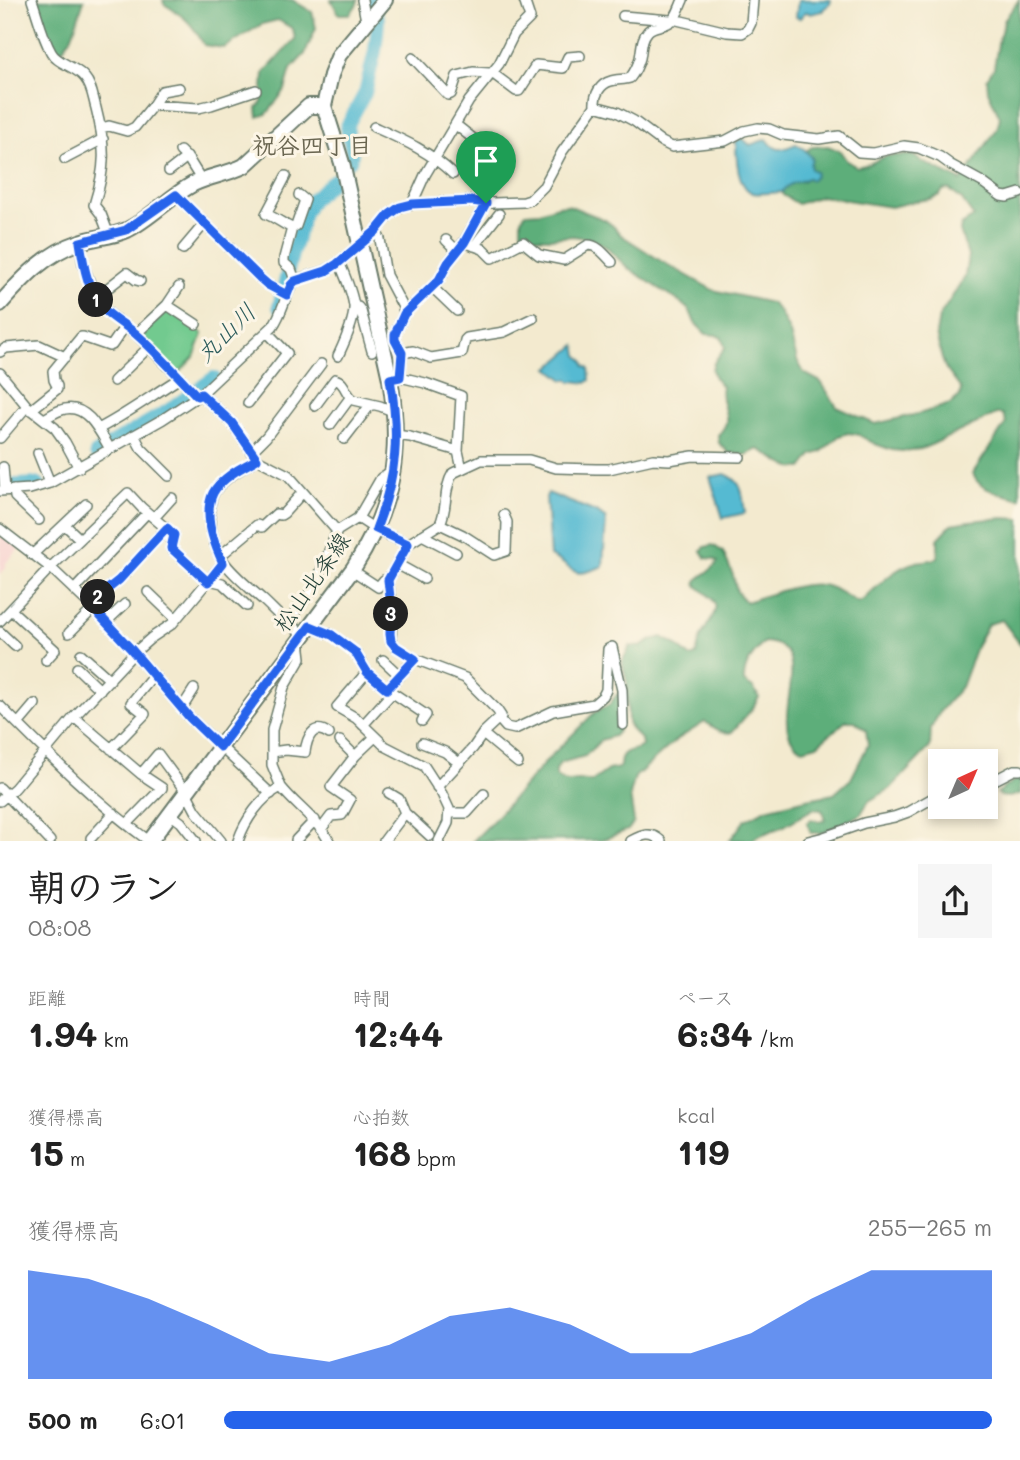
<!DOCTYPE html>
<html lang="ja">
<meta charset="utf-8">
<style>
:root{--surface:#fff;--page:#f6f6f6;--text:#222;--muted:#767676;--accent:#2563eb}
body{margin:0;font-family:Mali,"Klee One",sans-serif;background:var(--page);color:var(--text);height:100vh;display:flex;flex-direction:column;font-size:26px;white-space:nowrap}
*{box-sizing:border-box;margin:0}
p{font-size:23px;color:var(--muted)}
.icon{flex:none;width:38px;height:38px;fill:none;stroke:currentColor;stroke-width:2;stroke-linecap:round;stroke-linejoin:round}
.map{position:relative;height:841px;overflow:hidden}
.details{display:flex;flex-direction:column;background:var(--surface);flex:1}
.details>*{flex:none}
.needle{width:46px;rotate:44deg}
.fabs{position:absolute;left:928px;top:749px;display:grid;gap:14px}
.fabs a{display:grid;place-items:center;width:70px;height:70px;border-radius:0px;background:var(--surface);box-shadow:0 4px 10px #0003;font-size:35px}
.pin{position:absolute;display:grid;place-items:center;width:60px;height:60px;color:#fff;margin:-72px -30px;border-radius:50% 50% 50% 0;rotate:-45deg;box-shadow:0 0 7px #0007}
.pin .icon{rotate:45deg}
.km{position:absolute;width:35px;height:35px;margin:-18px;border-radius:50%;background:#222;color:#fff;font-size:19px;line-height:35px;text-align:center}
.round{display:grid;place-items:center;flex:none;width:74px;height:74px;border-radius:0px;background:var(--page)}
.overview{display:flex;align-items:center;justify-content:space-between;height:119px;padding:0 28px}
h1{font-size:38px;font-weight:700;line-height:52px}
.metrics{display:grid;grid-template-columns:repeat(3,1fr);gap:10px;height:119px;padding:7px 28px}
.metrics div{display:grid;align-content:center}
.metrics b{font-size:35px;font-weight:700}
.metrics small{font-size:19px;font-weight:400}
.metrics p{font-size:19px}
.chart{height:196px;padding:14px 28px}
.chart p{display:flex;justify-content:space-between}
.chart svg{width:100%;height:126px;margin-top:7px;fill:var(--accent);opacity:.7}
ul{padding:0 28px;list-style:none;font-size:23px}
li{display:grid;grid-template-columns:112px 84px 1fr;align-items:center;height:52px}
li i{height:18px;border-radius:9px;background:var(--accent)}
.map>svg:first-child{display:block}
.built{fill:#f7d0cf}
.green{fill:#72ca8f;stroke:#488462;stroke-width:2}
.forest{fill:#5dae7a;stroke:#3e7657;stroke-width:2}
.water{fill:#54bad2;stroke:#3a7c83;stroke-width:2}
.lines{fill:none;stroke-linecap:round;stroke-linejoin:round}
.river{stroke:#54bad2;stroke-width:14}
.street-casing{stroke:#697a6a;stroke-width:12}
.primary-casing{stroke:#697a6a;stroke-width:18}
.street{stroke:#fff;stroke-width:9}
.primary{stroke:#fff;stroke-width:14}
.route-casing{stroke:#fff;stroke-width:14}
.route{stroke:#2563eb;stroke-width:9}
.labels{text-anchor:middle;stroke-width:6;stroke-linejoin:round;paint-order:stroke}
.street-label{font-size:23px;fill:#1f3d34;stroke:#fcf5e5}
.neighbourhood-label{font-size:24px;font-weight:bold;fill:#6a6651;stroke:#fcf5e5}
.water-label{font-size:24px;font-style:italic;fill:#2c5c5c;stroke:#fcf5e5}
</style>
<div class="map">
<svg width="1020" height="841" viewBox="0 0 1020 841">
<rect width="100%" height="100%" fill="#fcf5e5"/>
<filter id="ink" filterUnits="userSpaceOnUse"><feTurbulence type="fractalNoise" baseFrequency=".0143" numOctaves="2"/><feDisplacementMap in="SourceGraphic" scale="14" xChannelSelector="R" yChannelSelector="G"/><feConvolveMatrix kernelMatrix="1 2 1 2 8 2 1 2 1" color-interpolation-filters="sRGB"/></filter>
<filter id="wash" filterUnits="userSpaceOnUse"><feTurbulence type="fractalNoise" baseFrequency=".00686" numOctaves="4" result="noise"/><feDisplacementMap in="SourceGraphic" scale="28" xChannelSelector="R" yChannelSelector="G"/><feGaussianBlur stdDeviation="1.57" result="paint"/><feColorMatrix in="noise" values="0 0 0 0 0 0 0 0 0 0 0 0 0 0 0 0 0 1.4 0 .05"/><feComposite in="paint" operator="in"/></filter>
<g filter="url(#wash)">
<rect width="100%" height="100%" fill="#f3eacf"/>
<path class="built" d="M0 532 20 548 5 564 7 566 0 574Z"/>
<path class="green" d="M168 307 203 334 194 357 178 374 139 335Z"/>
<path class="forest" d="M31 0H84L72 36 62 50 56 52 45 40Z
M163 0H292L312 12 316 28 305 54 291 69 285 90 267 114 258 117 257 108 262 102 264 73 295 39 293 29 278 20 262 24 224 48 204 45C192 23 185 17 164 4Z
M331 0H358L357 4 350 14H339Z
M1019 0 1020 499C1004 494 977 491 973 473L1006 423 1003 414H996L933 444 921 449 902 451 892 450 875 444 857 434 848 433 839 436 821 452 812 455 802 468C781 469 775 456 758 449L746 455 729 453 719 443 718 435C737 417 717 407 722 386 706 371 712 363 725 348L722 338 716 335 706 334 695 323 690 311 680 302 628 268 605 246 592 239 573 236 550 238 528 237 521 230V219L526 213 540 212 557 206 568 205 605 220 613 226 621 235 661 261 713 290 771 303 779 311 790 333 797 360 804 373 821 382 837 407 875 424 922 413 950 404 960 396 961 389 946 369 942 359 936 334 939 317 965 277 968 256 960 231 961 225 974 217 962 200 949 189 943 190 940 195 930 199 916 201 891 207 821 196 798 204 783 195 782 192C786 184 795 181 803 181L811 169 810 165 812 158 806 151 812 147 828 146 840 151 847 161 857 167 869 164 886 156 912 155 923 162 961 181 997 129 1000 117 988 91 987 79 994 68 999 38 1005 19Z
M1004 518 1020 519V644L1002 620 988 624 977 644 961 687 941 710 931 728 930 747 890 789 869 801 860 815 822 833H811L807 823 811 819 818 821 825 820 822 810 813 809 784 826 758 836 753 840H730L745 820 766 809 807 799 834 794 851 779 868 745 866 730 855 721H846L817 745 803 749C801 748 795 745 794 743 770 716 819 645 764 642 753 654 743 665 744 682L753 688 759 697 753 708 731 733C720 733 714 727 705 722L675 741 635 777 630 795 634 822 628 830 602 840 473 841 491 823 551 756 594 713 610 704 617 694 620 696 618 731 614 736 601 740 585 756 560 763 556 770V776C571 789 576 776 591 782L608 770 619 768C621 765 620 761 621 758 624 749 636 751 642 746L641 739 633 731 628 723 627 682 622 662 630 646 640 647 652 640 662 637 675 644 690 657 696 655C698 647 699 639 703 633 718 607 723 605 697 586L696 581C703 574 712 571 718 562L714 559 706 558 701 551 705 547 713 545 723 552 733 575 737 592 746 602C768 595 800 582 822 585 835 587 846 596 857 602L863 600C878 586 895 567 916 562 924 560 930 562 938 557V539L952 524 969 521Z
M1020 778V794L1009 797 1000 796 997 793 1016 779Z"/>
<path class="water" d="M798 0H831L830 4 822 10 823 11 810 14 808 12 804 13 800 18 796 17Z
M742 138 750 145 767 139C776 153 782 150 796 144L804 149 812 158 810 165 811 169 816 172 815 177 811 180 808 178C798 183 788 182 782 192 774 192 761 195 753 193 737 188 736 155 736 141Z
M576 345 578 355 584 361 585 366 589 368 590 380 586 383 574 381 571 382 569 379 564 380 549 368Z
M725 474C744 482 742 494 745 513L723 518 710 477Z
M548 493 598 513 606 519 603 566C568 581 578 568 550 556L546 497Z"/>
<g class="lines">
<path class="river" d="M350 161 352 153 347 126 365 93 375 51 377 33 378 19 370 0
M279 307 292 254 306 209 312 200 334 180
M96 453 169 410 214 378
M0 486 38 484"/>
</g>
</g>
<g filter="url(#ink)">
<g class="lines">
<g class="street-casing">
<path id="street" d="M32 0C38 17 42 36 51 52 57 64 76 66 85 78 92 86 93 98 96 108 106 147 106 167 94 205L101 214 109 235
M362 0 366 21
M623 16 670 20
M673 19 727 32 742 33 748 29 751 23 753 0
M413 58 448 95 451 94 457 76 473 72 489 73 491 75
M492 73 516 91H519L536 65 563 68 568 57 580 56
M153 105 162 91 179 88
M595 106 617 112 634 121 662 142 672 147 725 141 744 131 758 128 769 129 783 135 819 139 839 136 859 152 873 153 904 146 919 148 940 157 951 165 982 182 1001 196 1007 197 1020 193
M456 125 495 156 502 166
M374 127C403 140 429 151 453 174
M101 128 109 126 127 131 135 127 153 105 198 108 211 105 256 90
M180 151 189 160 202 181
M65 159 103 139
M169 171 187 157
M286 176 266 214C276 218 283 224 292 228
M176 195 260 278 268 285 287 295
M412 204 425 175 469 101 499 64 514 34 530 18 524 0
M376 231 380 239 386 275 403 307 404 314 395 334V340L402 353 400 377 390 379
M446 240 457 251
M80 242 83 264 96 299 107 312 137 335 198 396
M464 242 483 249 492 258 523 242 539 255 564 260 588 245C598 245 605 255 612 262
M474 246 499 214
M183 249 205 223
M295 280 325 271 337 264 376 231 389 215 400 207 412 204 472 201 492 203 524 202 530 200 544 186 562 152 595 106C594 95 600 84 611 81 617 79 624 80 630 78 635 72 638 65 640 58 642 48 641 39 648 31 654 25 661 27 668 23 677 19 679 8 683 0
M432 287 457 311
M95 298 127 273 136 280 140 281
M167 305 196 324
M354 307H358L361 311 372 351
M404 314 439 280 448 263 464 242 486 203
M136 334 167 305 179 287
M0 352 6 348 39 345 65 357
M402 353 413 351 431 358 462 353 465 340 467 338 504 332 533 318
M338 356C344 343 355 320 354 306 352 291 345 276 339 262
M0 373 27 406 55 428 65 442 79 468
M400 377 425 383 461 396 458 451 462 469
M114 381 149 347
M201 394 232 423 257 459 288 475 337 531
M248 403 287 353 267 332
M315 406 335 379C346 382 345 395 354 400L380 406 395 412
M31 410 57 389V386L54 380 53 371 81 337H83L109 346 112 345 125 326
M44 419C51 415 58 410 65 409 88 404 101 434 110 449
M330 425 350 398
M98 429C127 414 152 395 180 378
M134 435 141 448 169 476
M396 435 410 437 458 451
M0 438 27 406
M344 439 371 404
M251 452 266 437 321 364
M38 453 50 483
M257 459C243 468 228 475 217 488 210 496 209 508 210 519 213 561 233 573 262 599 269 605 275 612 282 618L291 622
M3 467 5 490
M14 490 15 497 39 520
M0 491 30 489 50 483 163 419 201 394 273 326C283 312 285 294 295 280L291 269 284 263V258L292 228 296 226 305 200 299 195
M154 518 172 498
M358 518 375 529 408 544
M440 524 463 535 494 555 506 551 507 522 504 515
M65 525 80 539
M0 529 52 569 89 604 131 649 190 718 271 794
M422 535 456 553
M32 555 86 504
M220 556 257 525 262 527 276 514 281 515 284 513 302 493
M397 564 424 579
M352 570 378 587 384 580H388
M209 580 222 583 247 606
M74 590 147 513
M148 592 176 619
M89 604 119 580 167 528
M11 610 55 650 46 660
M0 621 50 568 128 493 142 508 174 535 171 548 208 582
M106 622 125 604
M310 626 332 635 355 652 367 672 387 689
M0 632 15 646
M69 633 93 609
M303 634 297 630 291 622 296 611 315 586 337 531 358 518 381 478 387 474 393 472
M81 654 110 680
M415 659 387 689 426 715 422 721
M383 660 400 676
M77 668 100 690
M367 672 337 707 356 718 385 746 424 766 442 794 449 809 448 823 439 841
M0 706C47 753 95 802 149 841
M182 708 194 689
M74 717 141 774 162 788 127 824
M499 719 506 727 515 729 553 711 594 704 603 696 606 690 608 649 612 647 622 690 623 725
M18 724 35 704
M363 725 392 693
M483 734 518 763
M340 741 355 756
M422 743 445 752 459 763
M111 749 145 714 131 703 154 675
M272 752 286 750 305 752C307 738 313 722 329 734
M141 774 158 754 186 792 196 811 221 841
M985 785 1014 770H1020
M281 787C296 806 317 819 329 841
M437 787 473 748 484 732 501 716 497 710 465 678 415 659 396 647 391 641 392 606 388 580 408 544 440 524C448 508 443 489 453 473L481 460H529L556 468 596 469H609L653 459 669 460 693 456 740 457
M0 788 50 841
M389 793 399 799 405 813
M0 801 15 788 74 717 134 653 151 638 172 624 223 563
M450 813H467L484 794
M170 814 181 822 196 841
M322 828 331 816 342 815 350 800 331 787 355 756 375 737
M91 838 114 813
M296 840 315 820
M238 841C245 820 261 797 281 787L272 765V730L284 687 301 658 299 641
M384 841 405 813 430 836
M631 841C642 835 651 831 661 841
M808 841 824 837 864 823 894 817 908 812 940 794"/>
</g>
<g class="primary-casing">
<path id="primary" d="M0 304C23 278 46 253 80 242 95 237 112 237 127 230 151 218 169 197 193 184 209 176 228 174 244 166L309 106H324
M150 841 353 569C394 505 402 453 390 379L342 163 324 106 331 75 339 55 385 0"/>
</g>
<use href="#street" class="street"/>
<use href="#primary" class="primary"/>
</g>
</g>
<g class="lines" filter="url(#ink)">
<g class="route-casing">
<path id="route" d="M176 195 260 278 268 285 287 295 291 285 295 281 326 271 337 264 376 231 389 215 400 207 412 204 472 201 486 203 464 243 448 263 439 280 404 314 395 334V340L402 353 400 377 390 379C400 436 397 475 376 529L408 544 388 580 391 606 390 634 391 641 396 647 415 659 387 689 367 672 355 652 332 635 310 626 220 747 190 718 131 649 89 604 119 580 167 528 174 535 171 548 208 582 223 563C214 544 203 514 213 493 217 485 226 478 233 473 240 468 249 464 257 459L232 423 201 394 197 396C177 375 158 353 136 334 123 323 104 314 96 299 86 282 83 261 80 242L126 230Z"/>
</g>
<use href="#route" class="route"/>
</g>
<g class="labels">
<g class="street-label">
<text transform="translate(312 582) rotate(-55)" y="8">松山北条線</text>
</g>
<g class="neighbourhood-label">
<text x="312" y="154">祝谷四丁目</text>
</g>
<g class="water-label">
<text transform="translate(226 333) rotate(-44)" y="8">丸山川</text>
</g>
</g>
</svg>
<div class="fabs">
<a><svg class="needle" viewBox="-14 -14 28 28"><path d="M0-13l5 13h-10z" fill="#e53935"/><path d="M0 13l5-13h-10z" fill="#767676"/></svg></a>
</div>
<div class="pin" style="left:486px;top:203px;background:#1e9e55"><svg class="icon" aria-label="arrive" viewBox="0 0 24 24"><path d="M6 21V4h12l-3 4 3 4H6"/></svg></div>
<b class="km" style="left:96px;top:300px">1</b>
<b class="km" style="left:98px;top:597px">2</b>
<b class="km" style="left:391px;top:614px">3</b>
</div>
<section class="details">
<div class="overview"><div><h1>朝のラン</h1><p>08:08</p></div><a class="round"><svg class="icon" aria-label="share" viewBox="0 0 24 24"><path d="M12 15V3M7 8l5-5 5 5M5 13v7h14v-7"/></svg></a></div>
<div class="metrics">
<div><p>距離</p><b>1.94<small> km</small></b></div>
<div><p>時間</p><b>12:44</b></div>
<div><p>ペース</p><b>6:34<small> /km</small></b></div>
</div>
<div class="metrics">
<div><p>獲得標高</p><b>15<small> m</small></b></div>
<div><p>心拍数</p><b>168<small> bpm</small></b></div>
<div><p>kcal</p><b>119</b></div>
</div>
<div class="chart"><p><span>獲得標高</span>255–265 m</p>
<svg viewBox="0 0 160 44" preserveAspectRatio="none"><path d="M0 44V6L10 9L20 16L30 25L40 35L50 38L60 32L70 22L80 19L90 25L100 35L110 35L120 28L130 16L140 6L150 6L160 6V44z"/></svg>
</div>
<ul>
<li><b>500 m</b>6:01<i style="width:100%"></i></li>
</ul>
</section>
